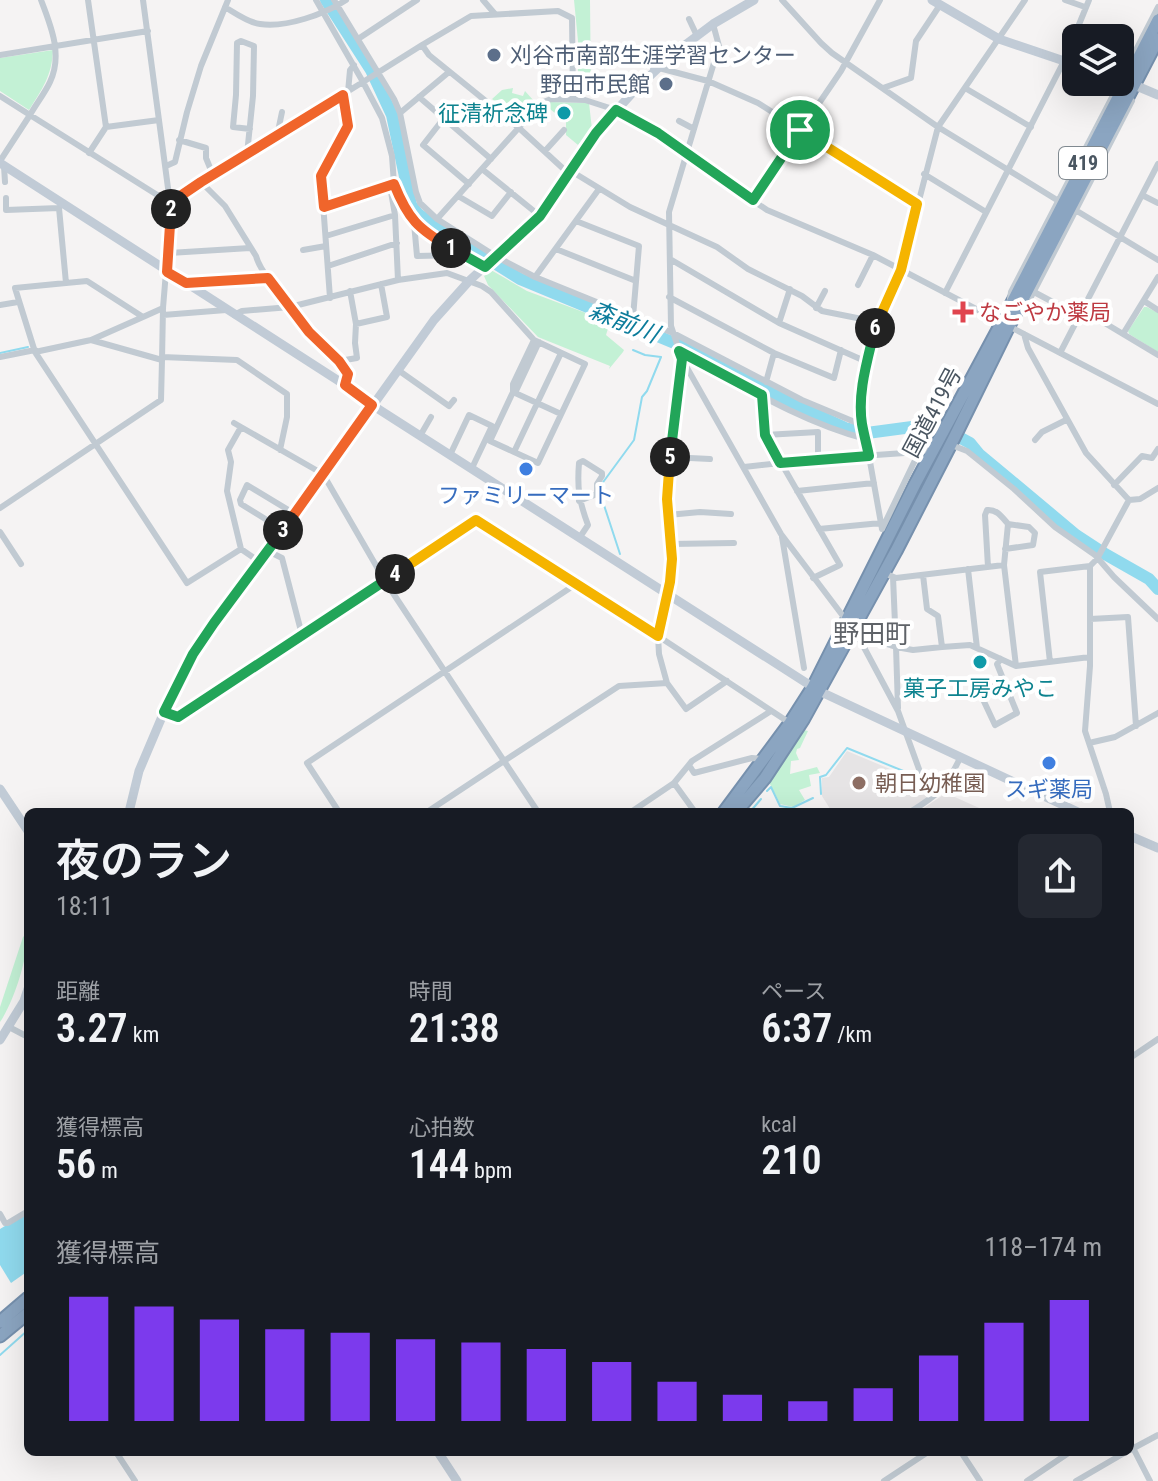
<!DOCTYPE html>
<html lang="ja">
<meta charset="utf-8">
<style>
:root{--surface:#171b24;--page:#242831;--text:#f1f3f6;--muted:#9ea1a6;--accent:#7c3aed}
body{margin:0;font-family:"Roboto Condensed","Noto Sans JP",sans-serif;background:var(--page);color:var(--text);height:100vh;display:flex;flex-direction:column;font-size:30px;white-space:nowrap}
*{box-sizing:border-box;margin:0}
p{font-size:26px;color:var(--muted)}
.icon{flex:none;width:44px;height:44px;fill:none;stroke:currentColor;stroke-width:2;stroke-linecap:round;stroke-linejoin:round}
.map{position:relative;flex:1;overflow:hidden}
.side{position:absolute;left:24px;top:808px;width:1110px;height:648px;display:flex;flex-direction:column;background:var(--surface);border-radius:12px;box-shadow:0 8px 32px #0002}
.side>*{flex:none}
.controls{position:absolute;left:1062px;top:24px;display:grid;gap:16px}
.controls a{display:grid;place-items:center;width:72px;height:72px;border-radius:12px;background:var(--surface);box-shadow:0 8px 32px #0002;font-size:40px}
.pin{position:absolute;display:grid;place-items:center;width:68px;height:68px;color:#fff;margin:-34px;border:4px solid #fff;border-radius:50%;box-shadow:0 2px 8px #0007}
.km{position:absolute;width:40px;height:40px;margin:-20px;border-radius:50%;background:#222;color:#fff;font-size:22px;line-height:40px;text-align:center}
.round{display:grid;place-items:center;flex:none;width:84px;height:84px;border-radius:12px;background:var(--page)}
.summary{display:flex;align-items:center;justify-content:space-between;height:136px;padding:0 32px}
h1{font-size:44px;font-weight:600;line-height:60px}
.figures{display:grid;grid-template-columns:repeat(3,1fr);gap:12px;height:136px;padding:8px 32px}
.figures div{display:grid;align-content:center}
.figures b{font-size:40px;font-weight:600}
.figures small{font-size:22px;font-weight:400}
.figures p{font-size:22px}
.chart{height:224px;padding:16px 32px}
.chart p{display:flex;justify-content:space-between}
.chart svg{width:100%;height:144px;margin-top:8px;stroke:var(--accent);stroke-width:6}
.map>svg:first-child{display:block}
.education{fill:#e6e4e5}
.green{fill:#c3f1d5}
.water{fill:#90daee}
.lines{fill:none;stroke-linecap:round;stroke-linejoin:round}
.stream{stroke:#90daee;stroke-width:2}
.river{stroke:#90daee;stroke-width:12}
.highway-casing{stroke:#7690ad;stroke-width:15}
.street{stroke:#c1cad2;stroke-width:6}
.secondary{stroke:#c1cbd6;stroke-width:9}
.highway{stroke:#8ba5c1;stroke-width:11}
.split-1-casing{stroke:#fff;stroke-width:16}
.split-2-casing{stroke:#fff;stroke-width:16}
.split-3-casing{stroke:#fff;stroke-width:16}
.split-4-casing{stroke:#fff;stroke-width:16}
.split-5-casing{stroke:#fff;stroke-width:16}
.split-6-casing{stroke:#fff;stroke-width:16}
.split-7-casing{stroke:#fff;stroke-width:16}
.split-1{stroke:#22a559;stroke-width:10}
.split-2{stroke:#f0652b;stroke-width:10}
.split-3{stroke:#f0652b;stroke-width:10}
.split-4{stroke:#22a559;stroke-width:10}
.split-5{stroke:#f5b400;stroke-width:10}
.split-6{stroke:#22a559;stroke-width:10}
.split-7{stroke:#f5b400;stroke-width:10}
.service-dot{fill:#5c6f8a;stroke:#fff;stroke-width:3}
.culture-dot{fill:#0f9aa8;stroke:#fff;stroke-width:3}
.health-dot{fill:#e0444e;stroke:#fff;stroke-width:3}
.shop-dot{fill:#3f7fe0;stroke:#fff;stroke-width:3}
.education-dot{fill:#8d6e63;stroke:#fff;stroke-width:3}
.labels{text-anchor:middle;stroke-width:8;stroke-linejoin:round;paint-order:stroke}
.shield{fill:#fff;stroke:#808990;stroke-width:2}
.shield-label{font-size:20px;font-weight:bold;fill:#4a5661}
.service-label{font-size:22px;fill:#4e5e75;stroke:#fff;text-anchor:start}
.culture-label{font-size:22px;fill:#0d838f;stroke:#fff;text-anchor:end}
.health-label{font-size:22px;fill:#be3a42;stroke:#fff;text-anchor:start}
.street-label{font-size:22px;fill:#4a5661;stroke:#fff}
.shop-label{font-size:22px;fill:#366cbe;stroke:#fff}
.education-label{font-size:22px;fill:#785e54;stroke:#fff;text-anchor:start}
.water-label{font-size:24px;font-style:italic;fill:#0c7c9b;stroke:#fff}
.quarter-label{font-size:26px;fill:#5f6368;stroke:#fff}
</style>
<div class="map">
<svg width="1158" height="1481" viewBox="0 0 1158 1481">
<rect width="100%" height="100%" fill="#f5f3f3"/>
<path class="education" d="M847 751 921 782 932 796 906 812H832L822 796V778L829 777Z
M946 793 988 812H918Z"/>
<path class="green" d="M574 0H590L591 95H585L584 91 578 92V41Z
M53 50C52 76 42 89 29 110L0 91V58Z
M513 88 512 93 523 96 525 91 534 101 523 113 512 114 492 99 502 90Z
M551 102 589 103 592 129 578 145 566 135V122L545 105Z
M491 270 527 291 610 322 606 335 624 350 623 352 609 369 610 366 538 337 488 285 484 276Z
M1144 307H1147L1158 313V352L1129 334 1128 331Z
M804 730 808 731 800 748 797 749 796 753 799 760 791 761 790 774 817 767 820 773 809 775 811 786 799 790 805 800 793 807 780 804 769 782Z
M28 932C28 957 14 1002 0 1022V1007L23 937Z"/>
<path class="water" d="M28 1212V1271L11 1283 0 1265V1229Z"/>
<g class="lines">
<path class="stream" d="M0 353 28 347
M620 554 601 496V485L634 440 642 397 647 391 661 357 645 355 633 350
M767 791 771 787 780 806 792 808 813 798
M821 794 820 777 826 775 847 748 918 777
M750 812 761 799
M0 1355 28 1330"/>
<path class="river" d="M326 0 371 70 392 115 411 205 418 214 459 243 485 257 520 279 684 347 800 407 845 428 867 433 912 427 942 428 970 443 979 454 1076 535 1105 554 1149 579 1158 589"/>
<g class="highway-casing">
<path id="highway" d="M724 812 790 723 813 687 915 484 1002 322 1158 20
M736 812 765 778 803 720 896 551 954 438 1009 326 1158 39
M0 1322 28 1298
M0 1336 28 1313"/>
</g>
<path class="street" d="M88 0 106 127 89 153
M143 0 170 203 201 182 363 82 316 0
M334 0 394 99 400 113 416 192 420 203 437 219 497 257 535 277 673 333 802 400 862 425
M483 0 495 14
M782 0 821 43 832 53 938 127 1057 200
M1065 0 1085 7
M225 7C235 13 249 23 260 24 286 28 325 14 346 0
M689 19 697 36
M713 24 719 46 669 212 671 326 682 359 781 534 846 620
M358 39 417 0
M422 45 471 16 558 11 572 18 573 99
M649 53 654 72
M0 55 148 31
M659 68 708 81 758 103 917 204
M1120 81 1158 7
M883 88 911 78 916 41 940 5
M965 88 1031 127
M348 92 350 70 354 65
M0 96 30 115C36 104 45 93 50 82 63 55 51 26 41 0
M419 97 491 159
M400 113 449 72
M444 118 423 145 469 184
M679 121 694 129
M106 127 159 120
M277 136 282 112
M179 140 206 148V158L213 175
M545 151 564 130
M247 154 253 96 254 46 241 41 237 43 236 95 233 127 250 129
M0 161 30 115 170 203 171 211 163 308 162 360
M4 166 5 182
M166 166 175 162 187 112 201 66 228 0
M482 169 540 216
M571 171 630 207 717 247 748 269 802 296 822 311 877 322
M924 174 986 212
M201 182 225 206 256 256C259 268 268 278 275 288 287 303 297 319 310 333 323 347 337 359 348 374L345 385
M390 186 395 215 398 280
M1142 195 1158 203
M458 196 492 216 511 192
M6 198V210L59 208
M753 200 841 71 880 0
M62 203 59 208 66 283 15 288 35 352 187 583 241 549 260 562
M324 207 391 186
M1077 211 1158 260
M437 219 541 103 551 99 585 100 616 110 658 133 712 170 732 187 767 210 873 255 1158 404
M576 221 639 246 633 317
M414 223 417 256 460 255
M326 236 395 215
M556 249 636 281
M303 250 326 246
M169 253 250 248
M670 259 779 323 867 362
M328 266 397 243
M485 267 439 241 414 223 402 204 394 184 392 156 382 118 363 82 422 45 429 55 519 128 569 174
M535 277 599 189
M66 283 87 281 143 317 91 340
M189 283 268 278
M858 285 873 255
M1034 292 1079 316
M945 293 1064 61 1089 0
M669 297 774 353 834 378 841 350
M330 298 321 176 348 126 343 95
M1010 299 1011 292 1120 82
M1144 301 1158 310
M0 305 18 302
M1022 306 1030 299 1132 101
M816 308 825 291
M1083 310 1158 355
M163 315 226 310
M234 315 242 311 290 307 398 280 447 273 482 286 491 292 534 340 585 364 538 463 490 441 513 392 561 414
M143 317 163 308
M779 323 790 289
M356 324 387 317 381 284
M1024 334 1028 348 1086 453 1129 500 1097 559 1090 566V666L1085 731 1106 794 1110 812
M1123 334 1158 277
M679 351C739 383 800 422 866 439
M1060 353 1158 164
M0 357 35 350
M162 357 237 360 287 394V417L280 450
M339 361 357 358 355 343 356 324 350 291
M398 370 449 406 454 400
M766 382 774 353
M513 392V384L534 340
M515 393 539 342
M762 395 765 435 840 565 813 578
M234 423 323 474 385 581 504 761 427 812
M765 435 818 432V459
M420 436 431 417
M1035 440 1042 432 1066 420
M954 446 967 451 1014 489 1055 527 1095 555 1114 577 1158 619
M514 452 561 353
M450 455 469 415 492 426 472 468
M670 457 710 459
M653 461 669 463
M744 467 818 459 919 452
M1114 485 1142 456 1152 458 1158 449
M797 491 874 483
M1129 500 1140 499 1158 488
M579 501 597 494V484L602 476V473L583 461 579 463C577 488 579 501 588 525L580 537
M0 508 161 400 162 360 91 340 35 352
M668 515 700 512 731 514
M819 529 881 523
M882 529 869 456 862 425 861 402 863 380 877 322 901 270 938 127 1025 0
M882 529 919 452 933 448
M283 530 241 504 240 500 247 485 295 514
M0 532 21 564
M782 537 804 668
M671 544 734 543
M241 549 227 491 231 462 228 450 241 427
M1005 549 1033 545 1035 533 1029 527 1008 524
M268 551 282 558 302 635
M988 567 985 515 987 510C997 509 1002 517 1008 524L1004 565 1016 666 1090 657
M968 569 977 648
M884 573 896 578 1004 565
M923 575 927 609 938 616 942 647 970 645 1016 666
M893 577 896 647 913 650 942 647
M1090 619 1128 617 1136 726
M852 629 859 638 898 711 924 783 942 789
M858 635 896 647 898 708
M1001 659 997 664 1017 713 995 725 980 693 1003 680
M1050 662 1040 572 1090 566
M667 683 686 709 727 681
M164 712 178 717 476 520 658 636 790 723
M1089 743 1115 737 1158 713
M689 765 694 773 752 758 762 759
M674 783 695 812
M339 812 307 763 576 584
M538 812 504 761 619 686 667 683 659 654 658 636 670 582 672 559 667 499 670 457 682 361
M631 812 674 783 692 761 771 711
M910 812C938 795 946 788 960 758
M9 1027 28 1037
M1130 1058 1158 1039
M0 1214 5 1223H8L28 1211
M1130 1442 1150 1481
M1130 1450 1158 1435
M116 1452 135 1481
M961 1452 980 1481
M884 1481 928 1452
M1027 1481 1070 1452
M1076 1481 1126 1452"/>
<path class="secondary" d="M932 0 999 39 1076 65
M1120 79 1158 95
M0 163 345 385 372 405 819 691 1078 812
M0 789 28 831
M129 812 139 771 164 712 193 654 214 623 298 510 434 320 470 280 540 216 596 133 635 90 673 54 713 24 754 0
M1130 836 1158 848
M0 1040 24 1001 28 989
M438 1452 457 1481"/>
<use href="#highway" class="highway"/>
</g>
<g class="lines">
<g class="split-1-casing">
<path id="split-1" d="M451 248 485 267 540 216 596 133 616 110 658 133 753 200 800 130"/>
</g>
<g class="split-2-casing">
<path id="split-2" d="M171 209 170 203 201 182 343 95 348 126 321 176 324 207 394 184C408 219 418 229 451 248"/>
</g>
<g class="split-3-casing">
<path id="split-3" d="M171 209 167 272 186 283 268 278 309 332 339 361 348 374 345 385 372 405 283 530"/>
</g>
<g class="split-4-casing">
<path id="split-4" d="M283 530 214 623 193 654 164 712 178 717 395 574"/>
</g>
<g class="split-5-casing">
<path id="split-5" d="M395 574 476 520 658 636 670 582 672 559 667 499 670 457"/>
</g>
<g class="split-6-casing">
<path id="split-6" d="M670 457 682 359 679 351 762 395 765 435 780 463 869 456C867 446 864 435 862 424 857 392 868 359 875 328"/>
</g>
<g class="split-7-casing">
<path id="split-7" d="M800 130 917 204 901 270 875 328"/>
</g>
<use href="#split-1" class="split-1"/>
<use href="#split-2" class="split-2"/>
<use href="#split-3" class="split-3"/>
<use href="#split-4" class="split-4"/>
<use href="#split-5" class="split-5"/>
<use href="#split-6" class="split-6"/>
<use href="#split-7" class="split-7"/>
</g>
<g class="service-dot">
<circle cx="494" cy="55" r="8"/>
<circle cx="666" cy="84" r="8"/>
</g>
<g class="culture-dot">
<circle cx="564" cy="113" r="8"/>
<circle cx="980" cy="662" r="8"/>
</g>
<path class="health-dot" d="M959 300h8v8h8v8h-8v8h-8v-8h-8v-8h8z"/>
<g class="shop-dot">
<circle cx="526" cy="469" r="8"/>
<circle cx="1049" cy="763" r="8"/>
</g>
<circle class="education-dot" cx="859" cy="783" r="8"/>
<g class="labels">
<rect class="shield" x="1059" y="147" width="48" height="32" rx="6"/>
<g class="shield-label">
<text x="1083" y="170">419</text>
</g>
<g class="service-label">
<text x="510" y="63">刈谷市南部生涯学習センター</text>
<text x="650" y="92" text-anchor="end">野田市民館</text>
</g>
<g class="culture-label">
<text x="548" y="121">征清祈念碑</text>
<text x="980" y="696" text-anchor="middle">菓子工房みやこ</text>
</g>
<g class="health-label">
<text x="979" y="320">なごやか薬局</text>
</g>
<g class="street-label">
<text transform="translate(932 412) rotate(-62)" y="8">国道419号</text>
</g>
<g class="shop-label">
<text x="526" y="503">ファミリーマート</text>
<text x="1049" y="797">スギ薬局</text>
</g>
<g class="education-label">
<text x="875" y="791">朝日幼稚園</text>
</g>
<g class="water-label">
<text transform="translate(624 322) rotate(22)" y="8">森前川</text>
</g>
<g class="quarter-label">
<text x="872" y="643">野田町</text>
</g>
</g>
</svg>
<div class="controls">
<a><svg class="icon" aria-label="layers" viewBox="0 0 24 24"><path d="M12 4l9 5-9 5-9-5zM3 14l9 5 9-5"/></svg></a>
</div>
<div class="pin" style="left:800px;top:130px;background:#1e9e55"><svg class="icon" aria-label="arrive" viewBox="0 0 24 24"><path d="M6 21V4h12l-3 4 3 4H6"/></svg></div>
<b class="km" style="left:451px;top:248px">1</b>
<b class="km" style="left:171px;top:209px">2</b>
<b class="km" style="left:283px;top:530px">3</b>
<b class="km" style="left:395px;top:574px">4</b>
<b class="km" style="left:670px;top:457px">5</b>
<b class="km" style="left:875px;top:328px">6</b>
<section class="side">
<div class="summary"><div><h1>夜のラン</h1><p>18:11</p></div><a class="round"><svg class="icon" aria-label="share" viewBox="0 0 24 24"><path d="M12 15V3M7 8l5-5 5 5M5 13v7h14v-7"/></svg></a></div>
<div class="figures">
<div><p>距離</p><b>3.27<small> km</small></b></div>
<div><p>時間</p><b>21:38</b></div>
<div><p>ペース</p><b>6:37<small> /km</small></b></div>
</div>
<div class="figures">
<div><p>獲得標高</p><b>56<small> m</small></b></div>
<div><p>心拍数</p><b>144<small> bpm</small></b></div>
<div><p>kcal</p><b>210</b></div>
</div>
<div class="chart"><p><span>獲得標高</span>118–174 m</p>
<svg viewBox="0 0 160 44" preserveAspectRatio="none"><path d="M5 44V6M15 44V9M25 44V13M35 44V16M45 44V17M55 44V19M65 44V20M75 44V22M85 44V26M95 44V32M105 44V36M115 44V38M125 44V34M135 44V24M145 44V14M155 44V7"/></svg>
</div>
</section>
</div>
